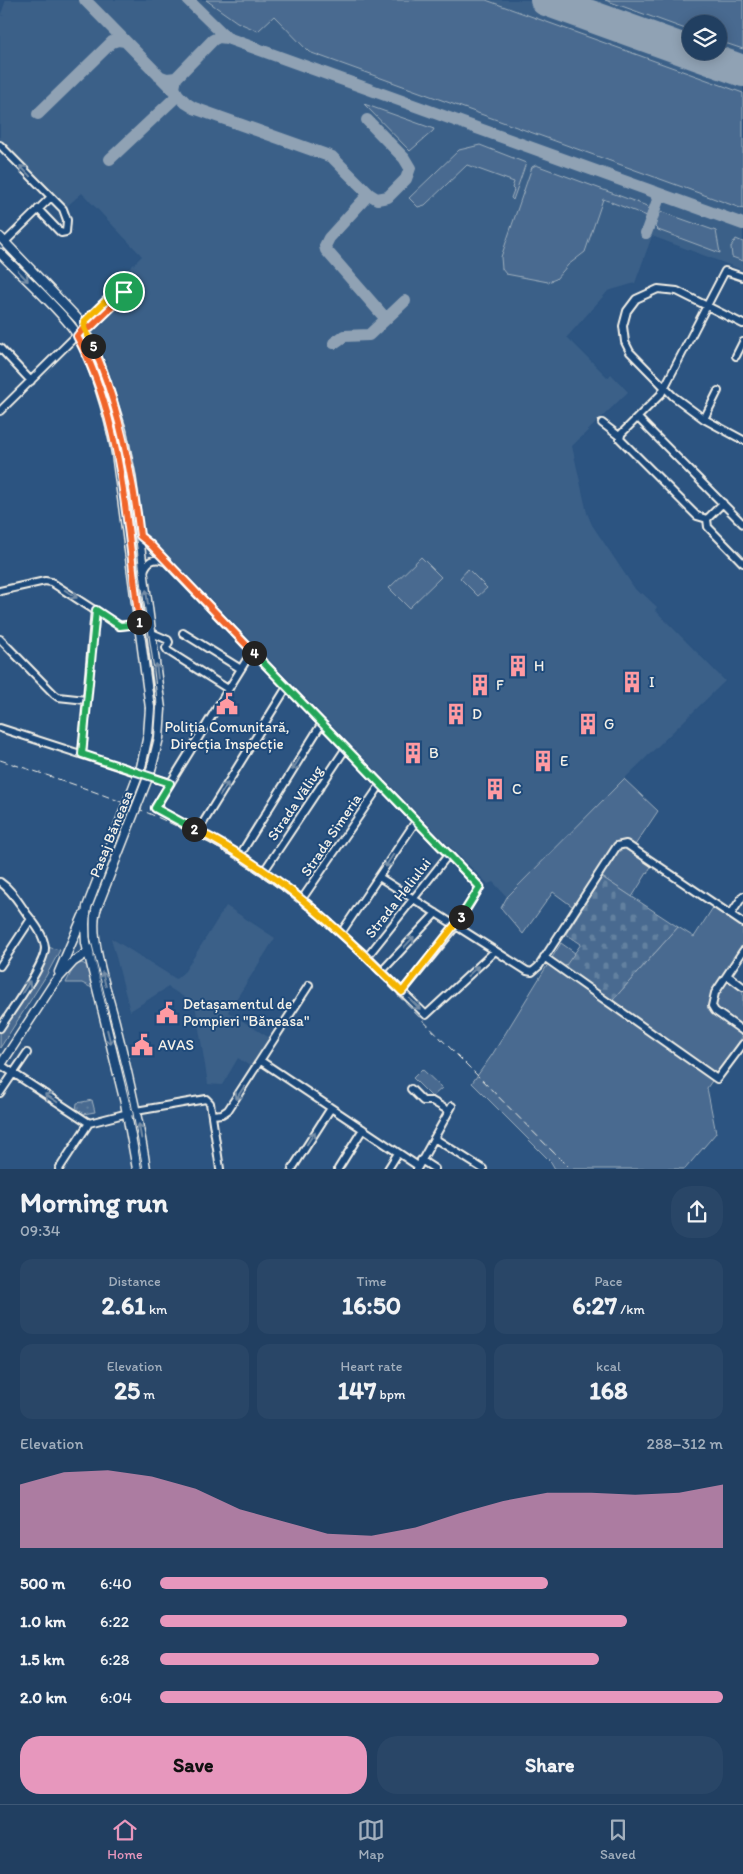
<!DOCTYPE html>
<meta charset="utf-8">
<style>
:root{--surface:#213f61;--page:#294667;--text:#f1f3f6;--muted:#a2afbd;--line:#3e5876;--accent:#e797bd}
body{margin:0;font-family:Itim,sans-serif;background:var(--page);color:var(--text);height:100vh;display:flex;flex-direction:column;font-size:19px;white-space:nowrap}
*{box-sizing:border-box;margin:0}
p{font-size:16px;color:var(--muted)}
.icon{flex:none;width:28px;height:28px;fill:none;stroke:currentColor;stroke-width:2;stroke-linecap:round;stroke-linejoin:round}
.map{position:relative;height:1169px;overflow:hidden}
.side{display:flex;flex-direction:column;background:var(--surface);flex:1}
.side>*{flex:none}
.fabs{position:absolute;left:682px;top:15px;display:grid;gap:10px}
.fabs a{display:grid;place-items:center;width:45px;height:45px;border-radius:50%;background:var(--surface);box-shadow:0 2px 12px #0003,0 0 0 1px var(--line);font-size:25px}
.pin{position:absolute;display:grid;place-items:center;width:42px;height:42px;color:#fff;margin:-21px;border:2px solid #fff;border-radius:50%;box-shadow:0 1px 5px #0007}
.km{position:absolute;width:25px;height:25px;margin:-12px;border-radius:50%;background:#222;color:#fff;font-size:14px;line-height:25px;text-align:center}
.round{display:grid;place-items:center;flex:none;width:52px;height:52px;border-radius:20px;background:var(--page)}
.head{display:flex;align-items:center;justify-content:space-between;height:85px;padding:0 20px}
h1{font-size:28px;font-weight:700;line-height:38px}
.figures{display:grid;grid-template-columns:repeat(3,1fr);gap:8px;height:85px;padding:5px 20px}
.figures div{display:grid;align-content:center;border-radius:12px;background:var(--page);text-align:center}
.figures b{font-size:25px;font-weight:700}
.figures small{font-size:14px;font-weight:400}
.figures p{font-size:14px}
.chart{height:140px;padding:10px 20px}
.chart p{display:flex;justify-content:space-between}
.chart svg{width:100%;height:90px;margin-top:5px;fill:var(--accent);opacity:.7}
.cta{display:flex;gap:10px;margin-top:auto;padding:10px 20px}
.cta a{flex:1;height:58px;border-radius:20px;background:var(--accent);color:#111;font-size:20px;font-weight:700;line-height:58px;text-align:center}
.cta a+a{background:var(--page);color:var(--text)}
ul{padding:0 20px;list-style:none;font-size:16px}
li{display:grid;grid-template-columns:80px 60px 1fr;align-items:center;height:38px}
li i{height:12px;border-radius:6px;background:var(--accent)}
.tab-bar{display:flex;justify-content:space-around;align-items:center;height:70px;border-top:1px solid var(--line);background:var(--surface);font-size:14px;color:var(--muted)}
.tab-bar a{display:grid;justify-items:center;gap:2px}
.tab-bar .active{color:var(--accent)}
.map>svg:first-child{display:block}
.built{fill:#3b6088;fill-rule:evenodd}
.grass{fill:#496b90;stroke:#9eaebc}
.cemetery{fill:url(#cemetery-stones);stroke:#9eaebc}
.park{fill:url(#park-dots);stroke:#9eaebc}
.lines{fill:none;stroke-linecap:round;stroke-linejoin:round}
.taxiway{stroke:#90a2b4;stroke-width:12}
.runway{stroke:#90a2b4;stroke-width:32}
.minor-casing{stroke:#f4f1e8;stroke-width:10}
.major-casing{stroke:#f4f1e8;stroke-width:11}
.minor{stroke:#1f4a7a;stroke-width:6}
.major{stroke:#1f4a7a;stroke-width:8}
.tram{stroke:#f4f1e8;stroke-width:1}
.rail{stroke:#f4f1e8;stroke-width:1;stroke-dasharray:8 4;stroke-linecap:butt}
.major-bridge-casing{stroke:#f4f1e8;stroke-width:11;stroke-linecap:butt}
.major-bridge{stroke:#1f4a7a;stroke-width:8}
.oneway{stroke:#748da6}
.split-1-casing{stroke:#fff;stroke-width:10}
.split-2-casing{stroke:#fff;stroke-width:10}
.split-3-casing{stroke:#fff;stroke-width:10}
.split-4-casing{stroke:#fff;stroke-width:10}
.split-5-casing{stroke:#fff;stroke-width:10}
.split-6-casing{stroke:#fff;stroke-width:10}
.split-1{stroke:#f0652b;stroke-width:6}
.split-2{stroke:#22a559;stroke-width:6}
.split-3{stroke:#f5b400;stroke-width:6}
.split-4{stroke:#22a559;stroke-width:6}
.split-5{stroke:#f0652b;stroke-width:6}
.split-6{stroke:#f5b400;stroke-width:6}
.labels{text-anchor:middle;stroke-width:4;stroke-linejoin:round;paint-order:stroke}
.poi-label{font-size:15px;fill:#f4f1e8;stroke:#1f4a7a;text-anchor:start}
.street-label{font-size:15px;fill:#f4f1e8;stroke:#1f4a7a}
</style>
<div class="map">
<svg width="743" height="1169" viewBox="0 0 743 1169">
<defs>
<pattern id="cemetery-stones" width="16" height="16" patternUnits="userSpaceOnUse" patternTransform="scale(1.25)"><rect width="16" height="16" fill="#496b90"/><path d="M2 7V4a2 2 0 0 1 4 0v3zM10 15v-3a2 2 0 0 1 4 0v3z" fill="#6481a0"/></pattern>
<pattern id="park-dots" width="8" height="8" patternUnits="userSpaceOnUse" patternTransform="scale(1.25)"><rect width="8" height="8" fill="#496b90"/><path d="M2 2h.1M6 6h.1" fill="none" stroke="#6481a0" stroke-width="1.8" stroke-linecap="round"/></pattern>
</defs>
<rect width="100%" height="100%" fill="#2c5481"/>
<filter id="ink" filterUnits="userSpaceOnUse"><feTurbulence type="fractalNoise" baseFrequency=".02" numOctaves="2"/><feDisplacementMap in="SourceGraphic" scale="10" xChannelSelector="R" yChannelSelector="G"/><feConvolveMatrix kernelMatrix="1 2 1 2 8 2 1 2 1" color-interpolation-filters="sRGB"/></filter>
<g filter="url(#ink)">
<path class="built" d="M6 0H743V270L652 236 635 283 608 291 567 337 608 378 611 374 628 392 572 446 587 513 592 525 635 589 640 594 642 593 657 607 655 610 725 681 624 779 507 897 493 882 488 884 436 833 194 582 143 533 135 479 103 367 107 362 91 333 123 303 126 305 137 295 121 277 142 256 82 193 66 207 0 141V15L4 16 1 14ZM691 24H719V51H691Z
M226 906 275 938 228 1012 273 1040 251 1067 238 1058 222 1085 208 1084 195 1004 168 987 130 1011 111 938 176 979 185 971Z"/>
<path class="grass" d="M206 0H486L743 93V209L309 52 274 16 258 31 237 22Z
M605 0H743V49L719 41V24H691V31Z
M364 104 434 129 433 131 410 151Z
M480 145 526 163 513 200 511 198 514 190 512 188 514 182 467 165 425 205 418 207 409 198 459 150Z
M536 165 647 206 649 210 647 216 603 199 585 252 568 265 556 279 548 282 506 274 502 269 501 257 532 167Z
M662 212 716 231 720 253 658 230 655 227 659 214Z
M736 239 743 242V261L732 257 731 247Z
M421 557 441 577 409 608 389 588Z
M468 569 487 588 478 596 460 578Z
M624 779 658 811 631 851 652 865 632 897 602 877 580 912 553 892 523 934 501 908 507 897Z
M714 906 743 928V948L724 976 743 989V1036L707 1088 716 1133 685 1169H555L551 1162 472 1083 492 1055 561 943 575 953 565 968 612 1001 678 927 694 937Z
M47 947 60 950 46 976 0 1048V1033L46 962Z
M82 963 89 967 92 988 82 983H66C70 975 73 965 82 963Z
M422 1069 442 1088 432 1097 413 1078Z"/>
<path class="cemetery" d="M602 877 678 927 612 1001 564 968 581 944 566 934Z"/>
<path class="park" d="M92 1100 95 1112 83 1114 76 1110 77 1103Z"/>
<g class="lines">
<path class="taxiway" d="M85 0 186 103 194 108 332 157 369 194 377 199 388 197 406 179 410 168 404 158 367 120
M188 0 227 38 743 224
M176 78 213 40 219 37 227 38
M38 114 112 42 118 40 125 41
M110 159 178 95 174 88 176 78 167 79 159 76
M369 194 329 238 325 246 326 250 386 319 405 301
M646 233 658 200 655 192
M334 343 344 336 369 335 386 319"/>
<path class="runway" d="M546 0 743 71"/>
<g class="minor-casing">
<path id="minor" d="M0 145 63 209 67 220 66 232 61 233 59 231 38 209
M5 242 51 197
M743 324 677 291 658 289 636 299 627 311 623 326 625 342 630 352 673 396 704 419 743 440
M84 328 85 321 115 292H124
M0 348 31 381
M736 356 743 342
M0 411 84 328H90L121 298 124 292
M638 418 743 524
M704 419 718 391
M602 423 619 436 661 394 725 271 743 277
M621 435 620 439 697 516 707 519 723 503
M707 519 708 527 743 563
M139 536 149 544 480 887 456 926 402 992
M144 571C147 561 154 557 164 561
M0 591 45 581 51 582 119 626 150 622
M152 633 168 640 169 642 166 648 168 651 228 689
M183 633 241 669
M0 639 54 694 58 697 86 700
M252 651 155 808 240 855 302 899 367 957 426 1015 495 951
M0 728 170 783
M82 754 95 610
M198 831 287 687
M240 855 322 723
M264 871 346 748
M379 877 527 971 532 972 539 966 617 846 626 844 743 923
M0 882C12 890 19 903 27 914 35 924 44 935 45 948 45 965 11 1011 0 1028
M302 899 381 784
M731 914 743 896
M341 933 416 821
M743 951 715 993 712 1006 715 1011 743 1031
M367 957 449 854
M544 957 717 1079 743 1044
M0 966 31 919
M382 971 436 913
M727 975 743 987
M261 1061 418 1166
M1 1065 89 1123
M411 1089 423 1101H432L449 1111
M0 1093 27 1053
M212 1115 222 1114 228 1110 309 985
M434 1138 483 1169
M421 1160 435 1169
M59 1169 89 1123 136 1111 206 1099 210 1103 220 1169
M292 1169 331 1108
M338 1169 363 1129
M388 1169 398 1153
M417 1169 452 1106"/>
</g>
<g class="major-casing">
<path id="major" d="M0 237 79 320 92 343 103 373 122 431 131 475 161 709
M0 253C24 278 54 303 74 330 93 358 110 419 116 453L150 708
M87 907 85 924 86 943 125 1103 137 1169
M96 910C88 939 109 996 116 1026 128 1074 139 1121 146 1169
M59 972 83 916
M0 1066 54 983 73 962 93 949"/>
</g>
<use href="#minor" class="minor"/>
<use href="#major" class="major"/>
<path class="tram" d="M0 244 72 319C84 333 90 349 97 366 126 439 133 518 143 596 148 633 156 671 157 709 151 779 118 843 92 908L90 918V937L131 1102 143 1169"/>
<path class="rail" d="M0 760C65 781 131 802 192 834 254 866 310 910 360 957L570 1169"/>
<g class="major-bridge-casing">
<path id="major-bridge" d="M87 907 141 767 148 735 150 708
M96 910 151 770 159 738 161 709"/>
</g>
<use href="#major-bridge" class="major-bridge"/>
</g>
<defs><path id="oneway-shaft" d="M-6 0H5M1.5-3L5.5 0L1.5 3" fill="none" stroke-width="1.6" stroke-linecap="round" stroke-linejoin="round" transform="scale(1.25)"/></defs>
<g class="oneway">
<use href="#oneway-shaft" transform="translate(25 171) rotate(-134)"/>
<use href="#oneway-shaft" transform="translate(23 276) rotate(46)"/>
<use href="#oneway-shaft" transform="translate(71 594) rotate(34)"/>
<use href="#oneway-shaft" transform="translate(147 597) rotate(-97)"/>
<use href="#oneway-shaft" transform="translate(157 671) rotate(-97)"/>
<use href="#oneway-shaft" transform="translate(296 764) rotate(122)"/>
<use href="#oneway-shaft" transform="translate(224 789) rotate(-58)"/>
<use href="#oneway-shaft" transform="translate(389 861) rotate(123)"/>
<use href="#oneway-shaft" transform="translate(409 942) rotate(-47)"/>
<use href="#oneway-shaft" transform="translate(473 971) rotate(-43)"/>
<use href="#oneway-shaft" transform="translate(104 979) rotate(-104)"/>
<use href="#oneway-shaft" transform="translate(26 987) rotate(-58)"/>
<use href="#oneway-shaft" transform="translate(415 1004) rotate(45)"/>
<use href="#oneway-shaft" transform="translate(109 1037) rotate(76)"/>
<use href="#oneway-shaft" transform="translate(240 1093) rotate(123)"/>
<use href="#oneway-shaft" transform="translate(51 1098) rotate(-147)"/>
<use href="#oneway-shaft" transform="translate(140 1131) rotate(-100)"/>
<use href="#oneway-shaft" transform="translate(311 1138) rotate(-57)"/>
</g>
</g>
<g class="lines" filter="url(#ink)">
<g class="split-1-casing">
<path id="split-1" d="M124 292 121 298 90 328H84L77 336C123 421 127 528 139 622"/>
</g>
<g class="split-2-casing">
<path id="split-2" d="M139 622V624L120 626 96 610 82 754 170 783 155 808 194 829"/>
</g>
<g class="split-3-casing">
<path id="split-3" d="M194 829C274 868 340 930 402 992L461 917"/>
</g>
<g class="split-4-casing">
<path id="split-4" d="M254 653 480 887 461 917"/>
</g>
<g class="split-5-casing">
<path id="split-5" d="M93 346C119 406 132 471 140 536L150 544 254 653"/>
</g>
<g class="split-6-casing">
<path id="split-6" d="M93 346 84 328 85 321 115 292H124"/>
</g>
<use href="#split-1" class="split-1"/>
<use href="#split-2" class="split-2"/>
<use href="#split-3" class="split-3"/>
<use href="#split-4" class="split-4"/>
<use href="#split-5" class="split-5"/>
<use href="#split-6" class="split-6"/>
</g>
<defs>
<g id="building-bare" transform="scale(1.725)"><path d="M-4-6H4V6H1V3H-1V6H-4ZM-2.5-4.3h1.7v1.8h-1.7ZM.8-4.3h1.7v1.8H.8ZM-2.5-1h1.7V.8h-1.7ZM.8-1h1.7V.8H.8Z" fill="#ff9aa2" stroke="#1f4a7a" stroke-width="2.5" paint-order="stroke"/></g>
<g id="civic-bare" transform="scale(1.725)"><path d="M-.6-6.5H3V-4.5H.6V-3L4-1V1h2V6H-6V1h2V-1L-.6-3ZM-1.2 2.5V6h2.4V2.5Z" fill="#ff9aa2" stroke="#1f4a7a" stroke-width="2.5" paint-order="stroke"/></g>
</defs>
<g fill-rule="evenodd">
<use href="#building-bare" x="518" y="666"/>
<use href="#building-bare" x="632" y="682"/>
<use href="#building-bare" x="480" y="685"/>
<use href="#civic-bare" x="227" y="704"/>
<use href="#building-bare" x="456" y="714"/>
<use href="#building-bare" x="588" y="724"/>
<use href="#building-bare" x="413" y="753"/>
<use href="#building-bare" x="543" y="761"/>
<use href="#building-bare" x="495" y="789"/>
<use href="#civic-bare" x="167" y="1013"/>
<use href="#civic-bare" x="142" y="1045"/>
</g>
<g class="labels">
<g class="poi-label">
<text x="534" y="671">H</text>
<text x="649" y="687">I</text>
<text x="496" y="690">F</text>
<text x="472" y="719">D</text>
<text x="604" y="729">G</text>
<text x="227" y="732" text-anchor="middle">Poliția Comunitară,<tspan x="227" dy="17">Direcția Inspecție</tspan></text>
<text x="429" y="758">B</text>
<text x="560" y="766">E</text>
<text x="512" y="794">C</text>
<text x="183" y="1009">Detașamentul de<tspan x="183" dy="17">Pompieri "Băneasa"</tspan></text>
<text x="158" y="1050">AVAS</text>
</g>
<g class="street-label">
<text transform="translate(295 803) rotate(-56)" y="5">Strada Văliug</text>
<text transform="translate(111 834) rotate(-68)" y="5">Pasaj Băneasa</text>
<text transform="translate(331 835) rotate(-56)" y="5">Strada Simeria</text>
<text transform="translate(398 898) rotate(-52)" y="5">Strada Heliului</text>
</g>
</g>
</svg>
<div class="fabs">
<a><svg class="icon" aria-label="layers" viewBox="0 0 24 24"><path d="M12 4l9 5-9 5-9-5zM3 14l9 5 9-5"/></svg></a>
</div>
<div class="pin" style="left:124px;top:292px;background:#1e9e55"><svg class="icon" aria-label="arrive" viewBox="0 0 24 24"><path d="M6 21V4h12l-3 4 3 4H6"/></svg></div>
<b class="km" style="left:139px;top:622px">1</b>
<b class="km" style="left:194px;top:829px">2</b>
<b class="km" style="left:461px;top:917px">3</b>
<b class="km" style="left:254px;top:653px">4</b>
<b class="km" style="left:93px;top:346px">5</b>
</div>
<section class="side">
<div class="head"><div><h1>Morning run</h1><p>09:34</p></div><a class="round"><svg class="icon" aria-label="share" viewBox="0 0 24 24"><path d="M12 15V3M7 8l5-5 5 5M5 13v7h14v-7"/></svg></a></div>
<div class="figures">
<div><p>Distance</p><b>2.61<small> km</small></b></div>
<div><p>Time</p><b>16:50</b></div>
<div><p>Pace</p><b>6:27<small> /km</small></b></div>
</div>
<div class="figures">
<div><p>Elevation</p><b>25<small> m</small></b></div>
<div><p>Heart rate</p><b>147<small> bpm</small></b></div>
<div><p>kcal</p><b>168</b></div>
</div>
<div class="chart"><p><span>Elevation</span>288–312 m</p>
<svg viewBox="0 0 160 44" preserveAspectRatio="none"><path d="M0 44V13L10 7L20 6L30 9L40 15L50 25L60 31L70 37L80 38L90 34L100 27L110 21L120 17L130 17L140 18L150 17L160 13V44z"/></svg>
</div>
<ul>
<li><b>500 m</b>6:40<i style="width:69%"></i></li>
<li><b>1.0 km</b>6:22<i style="width:83%"></i></li>
<li><b>1.5 km</b>6:28<i style="width:78%"></i></li>
<li><b>2.0 km</b>6:04<i style="width:100%"></i></li>
</ul>
<div class="cta"><a>Save</a><a>Share</a></div>
</section>
<nav class="tab-bar">
<a class="active"><svg class="icon" aria-label="home" viewBox="0 0 24 24"><path d="M3 11l9-7 9 7M6 9v11h12V9"/></svg>Home</a>
<a><svg class="icon" aria-label="map" viewBox="0 0 24 24"><path d="M3 6l6-2 6 2 6-2v14l-6 2-6-2-6 2zM9 4v14M15 6v14"/></svg>Map</a>
<a><svg class="icon" aria-label="saved" viewBox="0 0 24 24"><path d="M7 4h10v16l-5-4-5 4z"/></svg>Saved</a>
</nav>
